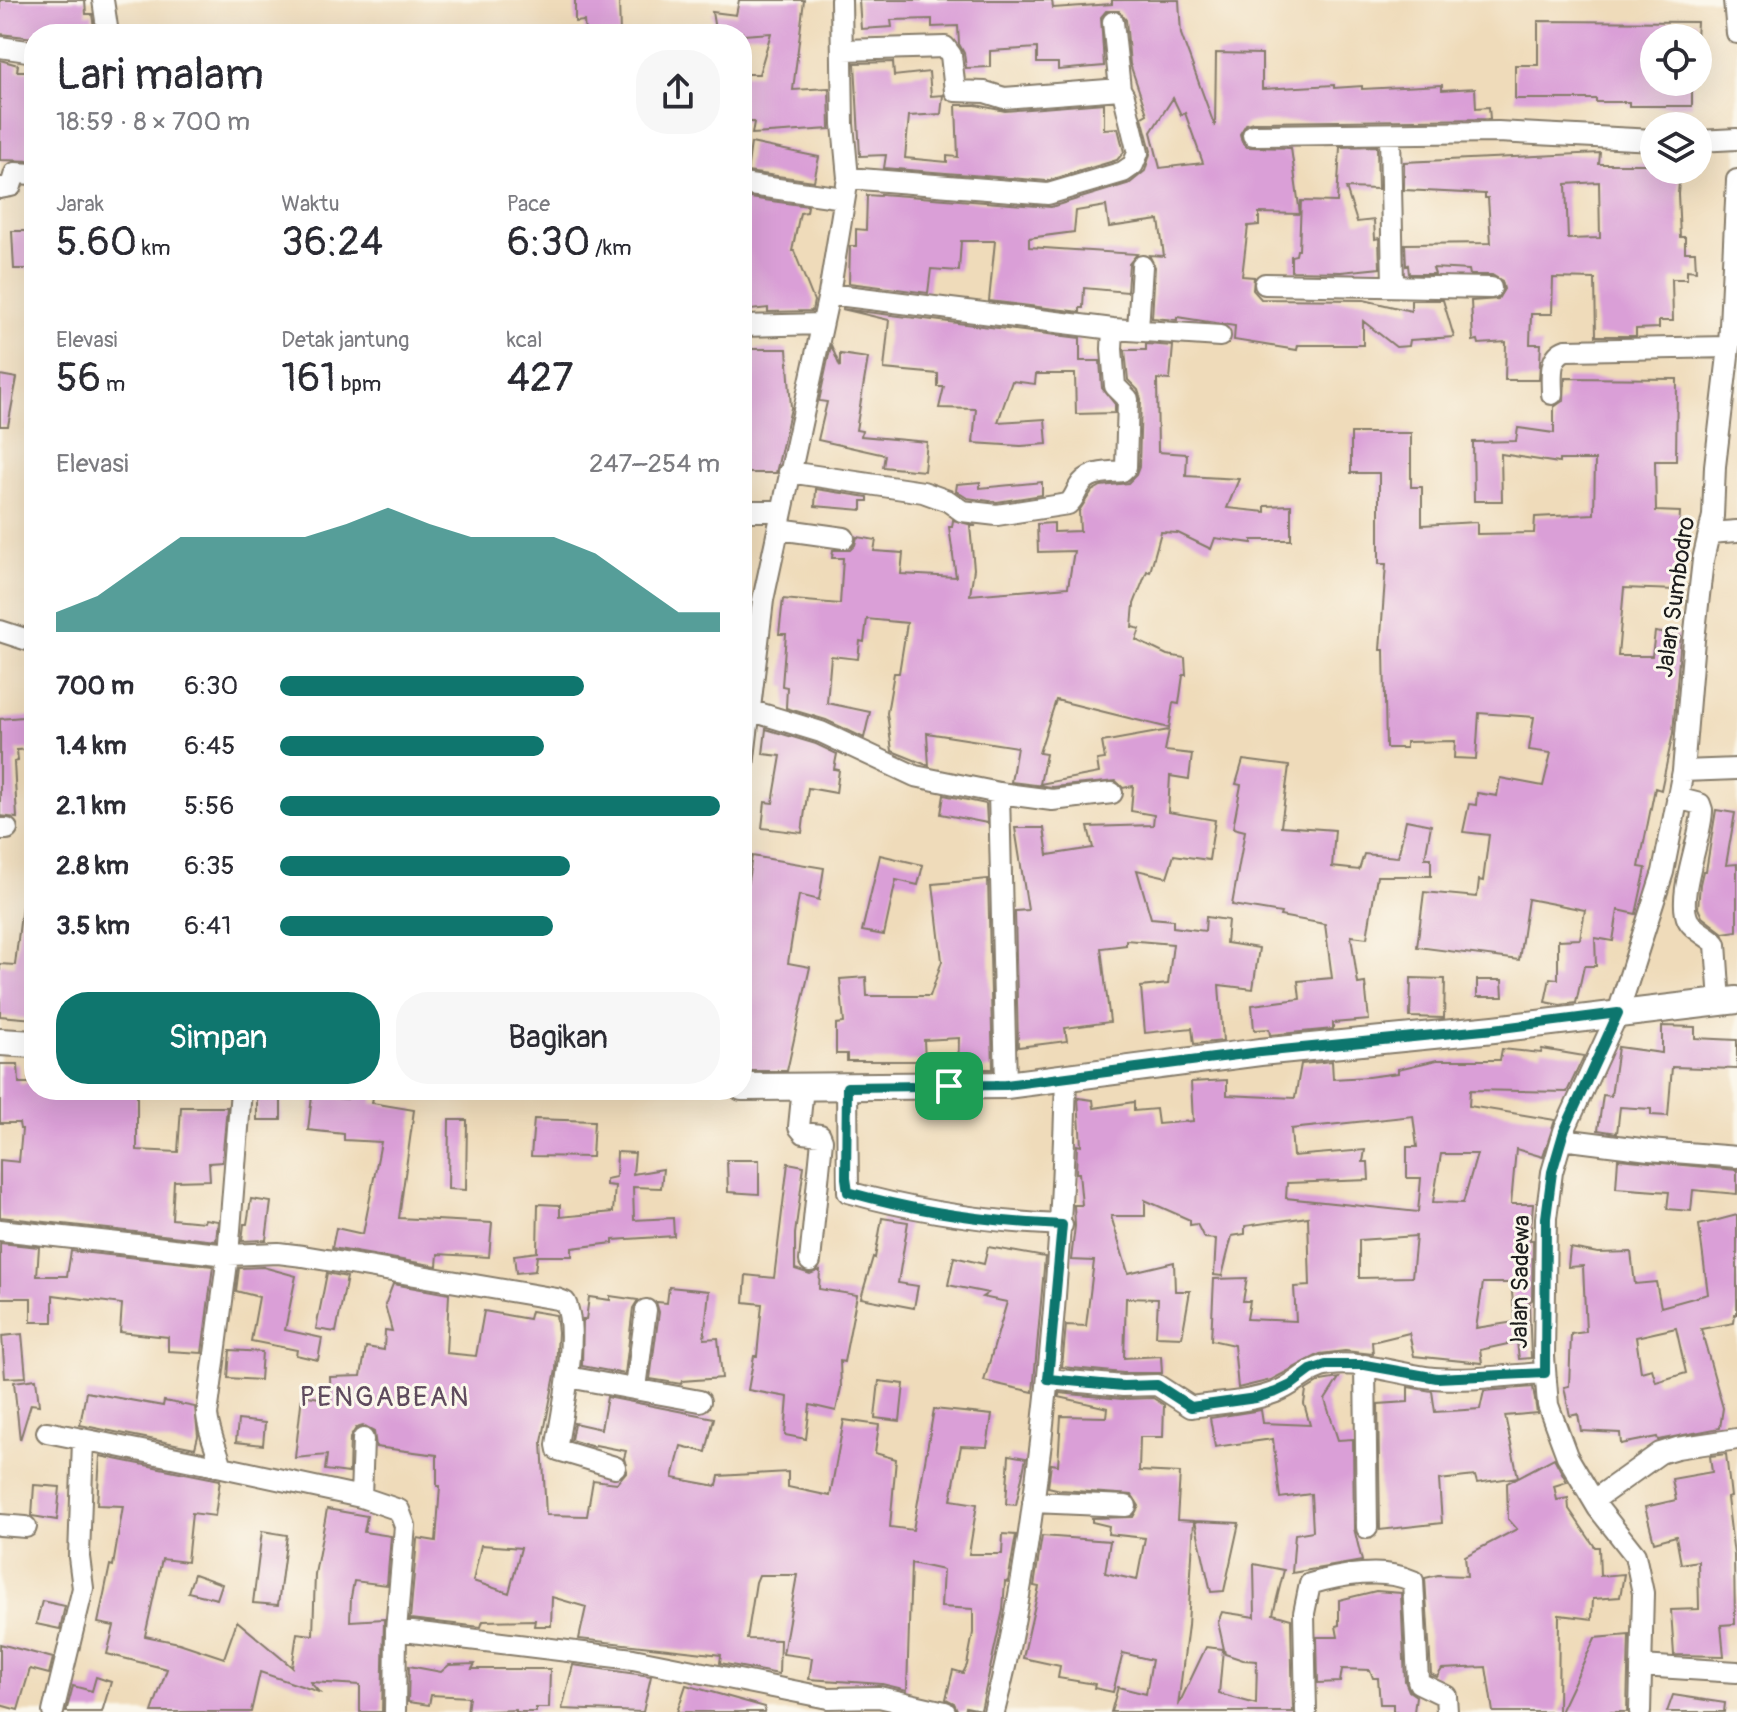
<!DOCTYPE html>
<html lang="id">
<meta charset="utf-8">
<style>
:root{--surface:#fff;--page:#f7f7f7;--text:#2b2b33;--muted:#7c7c81;--accent:#0f766e}
body{margin:0;font-family:Pangolin,sans-serif;background:var(--page);color:var(--text);height:100vh;display:flex;flex-direction:column;font-size:30px;white-space:nowrap}
*{box-sizing:border-box;margin:0}
p{font-size:26px;color:var(--muted)}
.icon{flex:none;width:44px;height:44px;fill:none;stroke:currentColor;stroke-width:2;stroke-linecap:round;stroke-linejoin:round}
.map{position:relative;flex:1;overflow:hidden}
.details{position:absolute;left:24px;top:24px;width:728px;height:1076px;display:flex;flex-direction:column;background:var(--surface);border-radius:32px;box-shadow:0 8px 32px #0002}
.details>*{flex:none}
.tools{position:absolute;left:1640px;top:24px;display:grid;gap:16px}
.tools a{display:grid;place-items:center;width:72px;height:72px;border-radius:50%;background:var(--surface);box-shadow:0 8px 32px #0002;font-size:40px}
.pin{position:absolute;display:grid;place-items:center;width:68px;height:68px;color:#fff;margin:-34px;border-radius:16px;box-shadow:0 4px 12px #0006}
.round{display:grid;place-items:center;flex:none;width:84px;height:84px;border-radius:32px;background:var(--page)}
.overview{display:flex;align-items:center;justify-content:space-between;height:136px;padding:0 32px}
h1{font-size:44px;font-weight:600;line-height:60px}
.figures{display:grid;grid-template-columns:repeat(3,1fr);gap:12px;height:136px;padding:8px 32px}
.figures div{display:grid;align-content:center}
.figures b{font-size:40px;font-weight:600}
.figures small{font-size:22px;font-weight:400}
.figures p{font-size:22px}
.chart{height:224px;padding:16px 32px}
.chart p{display:flex;justify-content:space-between}
.chart svg{width:100%;height:144px;margin-top:8px;fill:var(--accent);opacity:.7}
.primary-button{display:flex;gap:16px;margin-top:auto;padding:16px 32px}
.primary-button a{flex:1;height:92px;border-radius:32px;background:var(--accent);color:#fff;font-size:32px;font-weight:600;line-height:92px;text-align:center}
.primary-button a+a{background:var(--page);color:var(--text)}
ul{padding:0 32px;list-style:none;font-size:26px}
li{display:grid;grid-template-columns:128px 96px 1fr;align-items:center;height:60px}
li i{height:20px;border-radius:10px;background:var(--accent)}
.map>svg:first-child{display:block}
.building{fill:#da9fd7;fill-rule:evenodd}
.lines{fill:none;stroke-linecap:round;stroke-linejoin:round}
.minor-casing{stroke:#867c6b;stroke-width:24}
.major-casing{stroke:#867c6b;stroke-width:30}
.minor{stroke:#fff;stroke-width:20}
.major{stroke:#fff;stroke-width:26}
.route-casing{stroke:#fff;stroke-width:16}
.route{stroke:#0f766e;stroke-width:10}
.labels{text-anchor:middle;stroke-width:6;stroke-linejoin:round;paint-order:stroke}
.street-label{font-size:24px;fill:#1c1c1c;stroke:#fbf7ec}
.quarter-label{font-size:28px;letter-spacing:2px;fill:#5e4a5d;stroke:#fbf7ec}
</style>
<div class="map">
<svg width="1737" height="1712" viewBox="0 0 1737 1712">
<rect width="100%" height="100%" fill="#fbf7ec"/>
<filter id="ink" filterUnits="userSpaceOnUse"><feTurbulence type="fractalNoise" baseFrequency=".0125" numOctaves="2"/><feDisplacementMap in="SourceGraphic" scale="16" xChannelSelector="R" yChannelSelector="G"/><feConvolveMatrix kernelMatrix="1 2 1 2 8 2 1 2 1" color-interpolation-filters="sRGB"/></filter>
<filter id="wash" filterUnits="userSpaceOnUse"><feTurbulence type="fractalNoise" baseFrequency=".006" numOctaves="4" result="noise"/><feDisplacementMap in="SourceGraphic" scale="32" xChannelSelector="R" yChannelSelector="G"/><feGaussianBlur stdDeviation="1.8" result="paint"/><feColorMatrix in="noise" values="0 0 0 0 0 0 0 0 0 0 0 0 0 0 0 0 0 1.4 0 .05"/><feComposite in="paint" operator="in"/></filter>
<g filter="url(#wash)">
<rect width="100%" height="100%" fill="#efdbba"/>
<g id="blocks">
<path class="building" d="M0 0H85L86 14H92L95 34H34V38L0 34Z
M575 0H619L620 34H585L584 21 575 22Z
M739 0H804L793 90 829 88 830 129 752 134 754 122H742V74H759L771 33 743 35 742 32 715 30 712 12 736 15Z
M859 0H1052L1053 8 1112 4V0H1179L1181 34 1215 127 1216 53 1262 54V89L1334 85V88L1362 86V89L1442 85V90L1475 88 1476 108 1489 107 1490 119 1253 122 1246 124 1240 134 1242 142 1247 147 1291 148 1300 214 1259 213V225L1248 226 1242 276 1254 277 1253 290 1261 299 1364 300 1411 311V300H1443L1454 337 1410 340 1409 346 1396 347 1363 321V345H1298L1297 350 1234 340 1235 326 1177 317V320L1152 318 1155 267 1149 255 1164 256 1159 220 1109 227 1106 206 1076 211 1074 232 1029 238V247L1137 254 1129 264 1127 292 1084 288 1083 308H1080V312L989 301 995 241H961L959 271 931 269 928 293 849 283 850 246H856V229L866 230 867 195 880 196 881 194 1051 207 1130 183 1145 171 1151 151 1142 117 1147 114 1130 64 1126 20 1119 11H1106L1101 17 1104 66 1058 70V63H1037V48L990 51V67L966 68 964 53 959 44 958 26 932 27V19L891 20 892 27 861 29ZM1173 98 1181 115 1185 113 1203 163 1160 168 1151 132Z
M1538 21 1697 22 1696 38H1654V82H1692V106H1629V102H1596V99H1515V65H1538Z
M0 60 18 65 17 71H34V161L0 160Z
M893 62 894 76 929 72 931 96 943 95 941 114 909 116 905 158 947 162V156L958 157 956 105H976L1005 111 1104 103V129L1118 128 1124 152 1117 160 1047 181 884 168 886 155 860 156 855 63Z
M751 143 819 157 814 181 747 172Z
M1377 146 1378 189 1346 188 1357 222 1374 220 1375 239 1379 238 1380 268 1341 272 1291 271V256L1296 255 1297 250H1299L1301 201 1337 202 1340 147Z
M1600 153 1599 164H1654V170H1680L1678 194 1680 237H1685V252H1695L1696 271 1687 270V279H1672L1673 321H1659V328L1636 329V336H1596L1595 279 1553 278 1552 314H1531L1530 344H1541L1539 380H1505L1506 342 1479 344 1478 340 1473 341 1471 301 1498 299 1504 289 1502 281 1492 275H1470L1469 270 1433 268 1435 274H1409L1408 265 1406 266 1405 244 1491 243 1488 198H1485V194L1404 190V162ZM1599 182 1600 238 1568 239 1566 184Z
M743 197 808 206 807 212 800 213 792 251H794L814 301 812 311 768 312V308L742 311Z
M12 231H34V269H14Z
M842 309 1080 338V361H1100L1102 388 1115 404V413L1076 414 1075 374H1036L1035 384 1012 381 998 422 1045 419 1047 444 1021 446 973 443 976 409 939 408 944 387H938V374L884 369 889 320Z
M1146 344 1173 346 1170 380 1157 379 1158 452 1187 454 1186 476 1239 479 1227 508 1265 512V506L1291 505V540H1252V543L1215 538 1211 549 1178 533 1161 532 1150 572 1147 571 1134 604 1132 627 1140 629 1136 640 1167 655 1185 658 1186 675H1183L1179 704 1173 703 1169 728 1056 700 1039 753 1046 754 1040 784 1099 773 1097 760 1105 759 1102 742 1169 730 1165 751 1192 754 1189 779 1170 776 1168 812 1215 820 1209 860 1174 855 1167 877 1137 870 1151 918 1173 920V927L1205 931 1206 917 1228 920 1226 943 1259 948 1253 989 1219 985 1223 1041 1194 1044 1192 1028 1145 1033 1141 987 1168 984 1173 944 1126 940V945L1101 948 1110 1022 1065 1028 1067 1041 1018 1047 1015 911 1028 910 1015 828H1044L1048 855 1093 848 1088 827 1153 825 1154 815 1131 811 1133 786 1123 788 1116 781 1052 787 1011 782 1017 747 927 733 929 766 892 751 887 713 894 673H899L907 623 867 619 864 642 860 641 858 659 831 656 827 703 870 712 864 738 826 720 786 708 787 687 782 686 786 634H779L783 599 840 604 843 558H832L833 550H850L855 545 857 537 876 540 874 551 903 553 901 574 956 577 949 527H952L953 520 976 526H970L974 569 970 595 1068 587 1074 551 1038 552 1037 524 1054 523V532L1080 531 1079 511 1092 491 1101 486 1128 483 1136 475 1139 467 1141 399 1138 390 1128 380 1125 350H1146Z
M831 345 840 367V354L868 358 856 430 862 431 861 436 927 442 924 471 883 467 885 455 818 440 827 402 819 401Z
M742 349H787L791 408 776 473H742Z
M0 375 17 378 8 426H0Z
M1565 378 1677 379 1676 461H1655L1656 511 1680 512 1676 590 1624 588 1618 656H1652L1655 632 1681 636 1673 733 1661 790 1655 788 1639 867 1646 868 1636 914 1618 910 1613 941 1595 938 1596 966H1584L1576 1003 1560 1005 1545 1002 1550 978 1558 979V940L1580 939 1585 910 1528 899 1519 960 1417 947 1424 892 1477 897 1479 880 1483 881 1489 835 1463 832 1469 804 1476 805 1477 793 1497 796 1500 778 1543 786 1551 753 1529 750 1534 717 1479 713 1476 759 1454 758 1455 741 1406 742V748H1386L1384 650H1380L1386 564H1379V473H1351V433H1411V487H1422V525L1477 522V534L1534 533 1535 517 1594 514 1595 460H1559V463L1501 454 1502 501H1474L1473 442 1516 441 1518 428 1554 433V407L1564 400Z
M980 482V488L1042 482V495L997 502 967 498 956 491 957 484Z
M816 489 868 497V501H862V510L815 506Z
M34 716V749L17 750 18 761 14 762 17 818 0 816V719Z
M766 729 816 744 837 754 834 769 839 770 836 793 808 788 802 833 762 828 765 802 773 803 781 756 763 754Z
M1243 760 1289 766 1281 826 1335 830 1332 867 1359 870 1364 854 1398 857 1406 820 1431 825 1425 858H1431V876H1377L1367 938 1351 936 1358 984 1365 983 1369 1020 1333 1023V1029L1270 1035 1269 1029 1254 1030 1252 1005 1300 999 1298 981 1332 978 1325 924 1280 916 1281 913 1232 905 1245 831 1233 828 1241 785 1236 784Z
M944 795 986 804 987 823 941 814Z
M1716 810 1735 813 1726 865 1737 864V931L1723 933 1702 917 1698 908 1700 884 1703 871H1706Z
M880 855 923 865 918 885 896 880 884 935 862 931Z
M752 856 824 868 819 900 799 895 788 963 810 967 787 1071H742V916Z
M988 879 993 1069H958L959 1038 924 1040 925 1061H847V1054H836V1024L844 1023 840 979 866 977 867 996H930L942 961 933 884Z
M23 897 34 898V1019L0 1016V964L15 965Z
M1411 978 1445 979 1444 1018 1410 1017Z
M1477 980H1502L1503 997H1477Z
M1662 1026 1695 1027V1038L1737 1040V1069L1672 1067 1668 1116 1651 1115V1109L1620 1107 1617 1133 1598 1130 1603 1095 1611 1096 1618 1047 1662 1053Z
M1502 1049 1541 1053 1542 1049 1584 1056 1567 1092 1470 1090 1469 1106 1555 1120 1543 1157 1516 1149 1511 1204H1533L1530 1240H1533L1532 1300 1529 1302 1531 1358 1519 1359 1517 1342 1480 1350 1482 1363 1414 1356 1409 1333 1372 1342 1373 1354 1345 1351 1320 1354 1271 1380 1238 1388 1234 1345 1211 1340 1214 1279 1247 1278 1243 1301H1250L1247 1319 1296 1321 1294 1287 1310 1286 1308 1217 1245 1226V1234L1232 1236 1222 1276 1214 1275 1216 1239 1204 1238 1197 1224 1190 1225V1220L1145 1200V1216H1111L1128 1273 1174 1262 1175 1291H1190L1182 1337 1156 1336 1158 1299 1126 1298 1124 1358 1161 1356 1162 1373H1123L1062 1367 1066 1325 1086 1326 1094 1261 1071 1260 1075 1226 1074 1205H1082L1079 1173H1076L1077 1145 1081 1146 1078 1098 1093 1100 1094 1108 1134 1102V1111L1156 1109 1158 1124 1193 1121 1191 1082 1227 1080V1095L1295 1098 1301 1064 1332 1061 1333 1079 1368 1077 1398 1073V1069L1437 1060H1500ZM1413 1116 1417 1147H1407V1178H1421L1418 1212 1286 1198 1287 1183 1369 1180 1368 1162H1363L1365 1150 1293 1156 1291 1129ZM1441 1154H1477L1463 1203 1433 1202ZM1416 1236 1412 1277 1359 1278V1240ZM1483 1283H1511L1515 1322 1476 1328Z
M0 1064H18L19 1083H34V1090H137V1150L178 1152 181 1107H227L222 1162 209 1163 210 1180 174 1181 172 1219 204 1222 205 1219 218 1221 216 1241 0 1217V1160L19 1162 22 1129H20L19 1123H0Z
M257 1090H281V1120H257Z
M347 1095 373 1097 372 1103 414 1110 399 1218 492 1223 489 1257 438 1254 437 1266 332 1248 336 1228 363 1234 381 1142 344 1140V1134L308 1130 312 1096 347 1099Z
M534 1119 594 1121 592 1157 531 1156Z
M449 1120H467L466 1190 448 1189Z
M617 1152 635 1153 633 1174 663 1169 661 1188 633 1187 634 1220 673 1218 674 1236 613 1240V1243L572 1248V1256H537L535 1271 516 1273 514 1255 537 1252 538 1204 560 1205V1217L613 1212 615 1186 606 1185V1179L616 1177Z
M1618 1159 1737 1170V1194L1693 1190 1691 1211 1667 1209 1669 1192 1616 1188Z
M727 1160H759V1194L728 1192Z
M788 1163 804 1166 795 1234V1269L810 1274 820 1270 819 1289 857 1295 844 1362 840 1361 841 1388 836 1411 810 1405 806 1439 785 1435 788 1397 748 1390 754 1356H757L762 1304 744 1302 746 1275 774 1278Z
M251 1199 271 1202 266 1240 242 1241 244 1224H247Z
M1737 1215V1314H1735L1734 1323 1701 1329 1723 1408 1720 1428 1658 1440 1657 1437 1621 1444 1620 1433 1581 1431 1578 1414 1570 1416 1564 1387 1569 1386 1571 1334 1586 1332 1583 1266 1568 1267 1570 1248 1598 1253 1631 1252 1635 1284 1656 1282 1661 1307 1708 1294 1699 1225ZM1676 1328 1686 1373 1656 1382 1652 1369 1641 1372 1636 1337Z
M882 1218 908 1222 898 1283 918 1286 914 1308 861 1298 873 1257 875 1258Z
M0 1243 39 1247 37 1276H67L71 1251 213 1266 202 1353 168 1351V1337L120 1332 122 1304 53 1295V1322H31V1298H0Z
M988 1247 1045 1257 1033 1392 984 1381 1007 1302 982 1297 988 1293 948 1285 954 1257 984 1264Z
M263 1267 296 1276 285 1330 322 1338 318 1360 296 1355 297 1350 251 1341 259 1297 236 1291 239 1268Z
M327 1273 347 1277 336 1332 316 1329Z
M393 1284 449 1294 446 1353 476 1356 484 1311 529 1319 531 1311 556 1315 558 1332 556 1370 542 1442 546 1515 587 1516 593 1480 617 1483 627 1471 624 1458 626 1451 595 1445 594 1447 571 1440 574 1423 601 1429 607 1397 714 1418 706 1452 681 1446 673 1478 717 1486 719 1476 788 1472V1487L830 1496 844 1420 879 1425 875 1453 896 1459 890 1527 913 1530 934 1409 992 1415 987 1447 961 1446 951 1500 977 1504 969 1554H1002L1003 1534 1016 1535 1008 1582 1005 1581 1003 1610 981 1710 966 1707 965 1712H958L954 1703 946 1699 953 1670 963 1673 967 1665 973 1633V1609L941 1607 943 1570 911 1563 907 1690 882 1684 809 1679 812 1658 783 1654 797 1575H759L756 1582 747 1639 780 1640 779 1674 720 1663 721 1655 579 1639 586 1607 552 1597 551 1626H534L535 1620 483 1621 481 1627 410 1619 417 1540 418 1538 436 1541 440 1486H437V1455L376 1447 374 1432 363 1426 356 1428 350 1438 349 1473 325 1470 327 1455 295 1458 302 1395 331 1400 330 1377 361 1376 366 1347 384 1350 385 1330 392 1331 385 1305ZM481 1545 521 1548 509 1593 473 1581Z
M669 1287 709 1291 704 1339 718 1338 722 1378 682 1381 681 1384 650 1379 659 1312 656 1302 667 1303Z
M610 1296 638 1300 633 1308 625 1374 582 1366 583 1320H586L589 1297 610 1300Z
M22 1334 26 1377 5 1378 2 1336Z
M230 1350 262 1352 260 1380 228 1378Z
M1339 1378 1325 1400 1338 1440 1353 1439 1354 1528 1362 1561 1292 1573 1295 1534 1313 1531 1311 1494 1280 1498 1273 1439 1215 1447 1210 1418 1261 1410 1263 1423 1310 1425 1304 1404 1306 1390 1321 1381Z
M36 1379 39 1405 31 1404 20 1440 14 1382Z
M879 1381 904 1384 900 1421 875 1418Z
M1408 1387 1432 1391 1435 1412 1480 1409 1484 1391 1533 1387 1537 1413 1505 1416 1518 1477 1477 1483 1475 1476 1439 1480 1442 1523 1380 1530 1378 1404 1408 1402Z
M86 1392 163 1406 164 1401 195 1407 198 1436 195 1448 80 1425Z
M1059 1393 1122 1399 1153 1398 1164 1405 1163 1437H1140L1139 1471 1180 1473 1177 1520 1194 1521 1188 1625 1178 1706 1206 1647 1223 1649 1219 1694 1256 1704 1257 1661 1243 1660 1225 1654 1218 1622 1222 1612 1255 1617 1254 1564 1284 1570 1273 1614 1291 1619 1293 1712H1111L1118 1687 1146 1694 1152 1660 1123 1653 1113 1692 1094 1688 1095 1684 1058 1678 1060 1666 1023 1658 1039 1587 1034 1586 1042 1536 1110 1541 1105 1573 1137 1580 1145 1538 1108 1534 1109 1526 1092 1522V1518L1133 1517 1139 1506 1132 1495 1061 1490 1048 1487 1051 1464 1058 1465 1061 1416 1107 1417 1108 1408 1059 1397Z
M238 1420 265 1423 263 1445 236 1442Z
M1726 1454 1731 1497 1727 1498 1734 1555 1735 1624 1721 1625 1724 1656 1674 1655 1671 1610 1699 1609 1698 1561 1681 1564 1676 1536 1654 1542 1645 1507 1676 1500 1672 1479 1712 1472 1710 1456Z
M1009 1455 1026 1458 1016 1505 1006 1504Z
M100 1456 220 1480 215 1516 192 1513 187 1562 162 1559 145 1636 179 1643 224 1658 237 1621 292 1667 297 1633 313 1635 315 1574 327 1509 367 1516 364 1532 391 1536 387 1585 354 1581 351 1597 350 1621 384 1619 382 1712H360V1685L310 1682 319 1692 260 1672 251 1712H152L167 1669 107 1654 114 1626 98 1623 110 1565 113 1566 123 1506 97 1505Z
M1554 1458 1567 1482 1554 1486 1557 1500 1568 1498 1569 1509 1595 1547H1599L1600 1576 1624 1574 1620 1597 1593 1599 1592 1619 1559 1615 1558 1712H1493L1486 1667 1442 1669 1437 1677 1431 1674 1425 1578 1438 1575 1467 1576 1465 1556 1517 1529 1508 1519 1507 1483Z
M34 1485 60 1487 57 1520 32 1516Z
M1195 1521 1239 1523 1224 1591 1211 1592Z
M262 1531 287 1535 278 1605 253 1603Z
M194 1574 222 1584 217 1599 188 1592Z
M1376 1591 1401 1593 1405 1681 1409 1691 1416 1696 1414 1712H1393V1704H1380L1378 1678H1373L1370 1670 1342 1669 1340 1682 1318 1683 1317 1637H1338L1336 1626 1339 1625V1600Z
M42 1601 65 1606 60 1629 36 1624Z
M1629 1635 1627 1712H1560L1595 1638Z
M0 1644 53 1658 49 1674 30 1669 18 1710 0 1705Z
M475 1664 472 1669H550L549 1708H536V1712H516V1710L467 1712 469 1697 431 1695 429 1705 408 1702 409 1666 441 1672 449 1665Z
M573 1665 651 1676 643 1712 562 1709Z
M96 1677 111 1682 102 1712H66L73 1686 92 1691Z
M686 1685 765 1707 764 1712H677Z
M1673 1695 1725 1703 1724 1712H1667Z"/>
</g>
</g>
<g filter="url(#ink)">
<use href="#blocks" fill-opacity="0" stroke="#867c6b" stroke-width="2"/>
<g class="lines">
<g class="minor-casing">
<path id="minor" d="M103 0 108 34
M1734 0 1737 33
M0 47 34 52
M844 50 945 47 951 55 955 91 985 92 1004 98 1120 89
M1253 135 1498 132 1654 140
M1390 135 1393 284
M1698 141 1737 139
M848 178 1048 194 1123 172 1133 165 1138 153 1124 96 1120 89 1113 22
M742 184 844 198
M0 188 11 186 15 173 34 174
M1265 284 1491 288
M829 294 1113 329 1220 336
M742 326 822 324
M1138 330 1142 266
M1552 394C1552 378 1548 356 1566 350L1729 347
M789 472 923 492 948 501 962 511 997 515 1068 504C1074 499 1075 494 1079 487 1088 471 1106 473 1122 471L1126 467 1128 399 1115 386 1112 349 1113 329
M742 511H782
M779 529 844 538
M1709 533 1737 531
M0 631 34 642
M749 710 821 732 915 776 999 793 1052 800 1112 793
M1683 771 1737 769
M742 774 763 600 829 294 848 178 843 124 841 0
M999 793 1006 1085
M1677 798 1700 804 1702 810C1702 837 1676 896 1688 920 1693 930 1709 936 1716 944L1720 1002
M0 829H7
M803 1087 799 1127 804 1133 820 1135 822 1140 810 1261
M847 1087 848 1192C919 1212 988 1222 1062 1225
M241 1090 228 1255 207 1415C209 1434 217 1449 222 1467L361 1497 399 1510 405 1526 396 1630 395 1712
M1562 1139 1649 1150 1737 1157
M0 1230 228 1255 278 1253 303 1256 557 1299 565 1302C580 1330 562 1412 557 1445L558 1450 615 1467
M1365 1365 1367 1528
M568 1377 700 1401
M1048 1379 1123 1386 1157 1385 1191 1407C1219 1403 1250 1402 1276 1392 1296 1385 1308 1367 1331 1365 1366 1361 1399 1375 1434 1378 1471 1381 1509 1375 1545 1373
M636 1388 646 1310
M47 1432 222 1467
M361 1497 363 1439
M1594 1500 1660 1453 1677 1448 1737 1439
M1033 1502 1126 1506
M0 1525 26 1527
M396 1630 633 1659 828 1698 879 1697 945 1712
M1641 1666 1737 1672
M53 1712 83 1588 79 1557 83 1440
M994 1712C1017 1624 1030 1533 1041 1442 1055 1321 1063 1200 1066 1078
M1306 1712 1304 1613 1310 1584C1340 1575 1384 1567 1413 1581L1418 1680 1419 1683 1446 1696 1447 1712
M1640 1712 1643 1593 1635 1555 1598 1508 1567 1456 1548 1405 1544 1357 1546 1218 1552 1172 1564 1131 1618 1013 1663 872 1683 771 1694 640 1703 560 1713 516 1715 466 1729 347 1737 180"/>
</g>
<g class="major-casing">
<path id="major" d="M0 1042 34 1044
M742 1087 1006 1085 1260 1052 1494 1029 1737 1000"/>
</g>
<use href="#minor" class="minor"/>
<use href="#major" class="major"/>
</g>
</g>
<g class="lines" filter="url(#ink)">
<g class="route-casing">
<path id="route" d="M1618 1013 1564 1131 1552 1172 1546 1218 1545 1373 1437 1378 1365 1365H1326L1311 1370 1291 1385 1276 1392 1256 1398 1191 1407 1157 1385 1123 1386 1048 1379 1062 1225C988 1222 919 1212 848 1192L846 1178 847 1087 1006 1085 1260 1052 1494 1029Z"/>
</g>
<use href="#route" class="route"/>
</g>
<g class="labels">
<g class="street-label">
<text transform="translate(1675 597) rotate(-82)" y="8">Jalan Sumbodro</text>
<text transform="translate(1520 1282) rotate(-89)" y="8">Jalan Sadewa</text>
</g>
<g class="quarter-label">
<text x="385" y="1406">PENGABEAN</text>
</g>
</g>
</svg>
<div class="tools">
<a><svg class="icon" aria-label="locate" viewBox="0 0 24 24"><circle cx="12" cy="12" r="6"/><path d="M12 2v4M12 18v4M2 12h4M18 12h4"/></svg></a>
<a><svg class="icon" aria-label="layers" viewBox="0 0 24 24"><path d="M12 4l9 5-9 5-9-5zM3 14l9 5 9-5"/></svg></a>
</div>
<div class="pin" style="left:949px;top:1086px;background:#1e9e55"><svg class="icon" aria-label="arrive" viewBox="0 0 24 24"><path d="M6 21V4h12l-3 4 3 4H6"/></svg></div>
<section class="details">
<div class="overview"><div><h1>Lari malam</h1><p>18:59 · 8 × 700 m</p></div><a class="round"><svg class="icon" aria-label="share" viewBox="0 0 24 24"><path d="M12 15V3M7 8l5-5 5 5M5 13v7h14v-7"/></svg></a></div>
<div class="figures">
<div><p>Jarak</p><b>5.60<small> km</small></b></div>
<div><p>Waktu</p><b>36:24</b></div>
<div><p>Pace</p><b>6:30<small> /km</small></b></div>
</div>
<div class="figures">
<div><p>Elevasi</p><b>56<small> m</small></b></div>
<div><p>Detak jantung</p><b>161<small> bpm</small></b></div>
<div><p>kcal</p><b>427</b></div>
</div>
<div class="chart"><p><span>Elevasi</span>247–254 m</p>
<svg viewBox="0 0 160 44" preserveAspectRatio="none"><path d="M0 44V38L10 33L20 24L30 15L40 15L50 15L60 15L70 11L80 6L90 11L100 15L110 15L120 15L130 20L140 29L150 38L160 38V44z"/></svg>
</div>
<ul>
<li><b>700 m</b>6:30<i style="width:69%"></i></li>
<li><b>1.4 km</b>6:45<i style="width:60%"></i></li>
<li><b>2.1 km</b>5:56<i style="width:100%"></i></li>
<li><b>2.8 km</b>6:35<i style="width:66%"></i></li>
<li><b>3.5 km</b>6:41<i style="width:62%"></i></li>
</ul>
<div class="primary-button"><a>Simpan</a><a>Bagikan</a></div>
</section>
</div>
